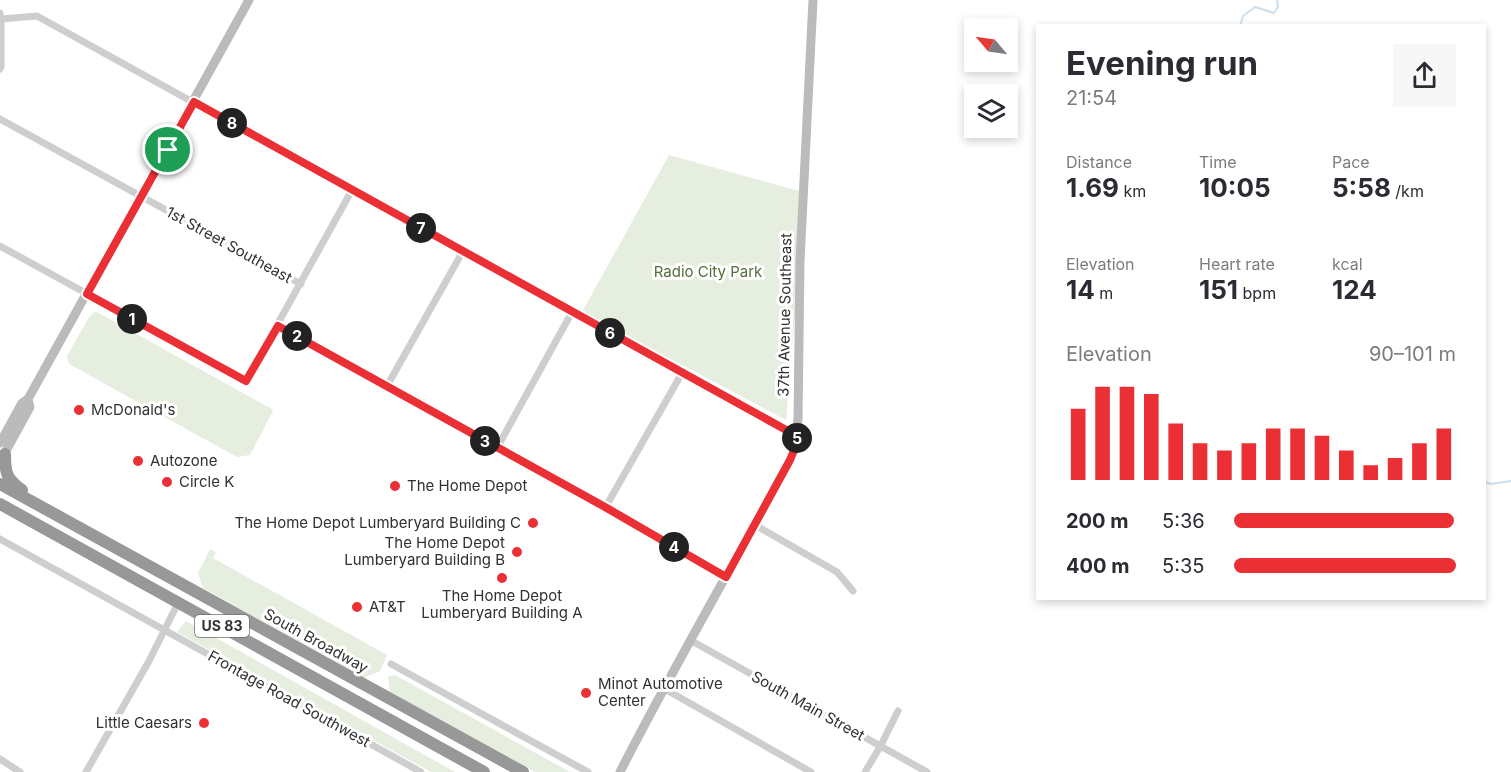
<!DOCTYPE html>
<meta charset="utf-8">
<style>
:root{--surface:#fff;--page:#f7f7f7;--text:#2b2b33;--muted:#7c7c81;--accent:#eb3035}
body{margin:0;font-family:Inter,sans-serif;background:var(--page);color:var(--text);height:100vh;display:flex;flex-direction:column;font-size:22px;white-space:nowrap}
*{box-sizing:border-box;margin:0}
p{font-size:20px;color:var(--muted)}
.icon{flex:none;width:33px;height:33px;fill:none;stroke:currentColor;stroke-width:2;stroke-linecap:round;stroke-linejoin:round}
.map{position:relative;flex:1;overflow:hidden}
.drawer{position:absolute;left:1036px;top:24px;width:450px;height:576px;display:flex;flex-direction:column;background:var(--surface);border-radius:0px;box-shadow:0 3px 9px #0003}
.drawer>*{flex:none}
.needle{width:39px;rotate:299deg}
.buttons{position:absolute;left:964px;top:18px;display:grid;gap:12px}
.buttons a{display:grid;place-items:center;width:54px;height:54px;border-radius:0px;background:var(--surface);box-shadow:0 3px 9px #0003;font-size:30px}
.pin{position:absolute;display:grid;place-items:center;width:51px;height:51px;color:#fff;margin:-26px;border:3px solid #fff;border-radius:50%;box-shadow:0 2px 6px #0007}
.km{position:absolute;width:30px;height:30px;margin:-15px;border-radius:50%;background:#222;color:#fff;font-size:16px;line-height:30px;text-align:center}
.round{display:grid;place-items:center;flex:none;width:63px;height:63px;border-radius:0px;background:var(--page)}
.summary{display:flex;align-items:center;justify-content:space-between;height:102px;padding:0 30px}
h1{font-size:33px;font-weight:700;line-height:45px}
.stats{display:grid;grid-template-columns:repeat(3,1fr);gap:9px;height:102px;padding:6px 30px}
.stats div{display:grid;align-content:center}
.stats b{font-size:26px;font-weight:700}
.stats small{font-size:16px;font-weight:400}
.stats p{font-size:16px}
.chart{height:168px;padding:12px 30px}
.chart p{display:flex;justify-content:space-between}
.chart svg{width:100%;height:108px;margin-top:6px;stroke:var(--accent);stroke-width:6}
ul{padding:0 30px;list-style:none;font-size:20px}
li{display:grid;grid-template-columns:96px 72px 1fr;align-items:center;height:45px}
li i{height:15px;border-radius:8px;background:var(--accent)}
.map>svg:first-child{display:block}
.green{fill:#e6eedf}
.lines{fill:none;stroke-linecap:round;stroke-linejoin:round}
.stream{stroke:#cbdfee;stroke-width:2}
.street{stroke:#cecece;stroke-width:7}
.secondary{stroke:#bbb;stroke-width:9}
.highway{stroke:#989898;stroke-width:12}
.route-casing{stroke:#fff;stroke-width:12}
.route{stroke:#eb3035;stroke-width:8}
.poi-dot{fill:#eb3035;stroke:#fff;stroke-width:2}
.labels{text-anchor:middle;stroke-width:6;stroke-linejoin:round;paint-order:stroke}
.shield{fill:#fff;stroke:#6f6f6f;stroke-width:1.5}
.shield-label{font-size:14px;font-weight:bold;fill:#313131}
.street-label{font-size:15px;fill:#313131;stroke:#fff}
.park-label{font-size:15px;fill:#526f3c;stroke:#fff}
.poi-label{font-size:15px;fill:#313131;stroke:#fff;text-anchor:start}
</style>
<div class="map">
<svg width="1511" height="772" viewBox="0 0 1511 772">
<rect width="100%" height="100%" fill="#fff"/>
<path class="green" d="M669 155 803 192 801 245 786 420 582 312Z
M95 311 272 409 273 411 250 455 237 457 69 364 67 356 89 317Z
M210 549 216 552 213 558 387 655 380 671 363 678 203 588 198 573Z
M186 621 455 772H456H431L177 632Z
M395 675 570 772H535L390 692 388 676Z"/>
<g class="lines">
<path class="stream" d="M1240 26 1243 16 1255 7 1274 13 1278 7 1277 0
M1485 482 1491 484 1511 481"/>
<path class="street" d="M0 13 1 19V67L0 69
M1 19 37 16 797 436
M0 119 301 284
M0 246 246 381 352 190
M278 326 605 508 725 577
M387 386 463 251
M497 448 572 312
M605 508 682 373
M755 525 837 572 853 591
M0 539 421 772
M690 640 927 772
M391 664 588 772
M663 688 811 772
M0 759 20 772
M86 772 149 661 178 603
M865 772 880 747 898 711"/>
<path class="secondary" d="M0 443 22 403 28 399 249 0
M2 458 30 407 28 399
M620 772C674 666 734 564 790 460L795 448 798 419 800 261 813 0"/>
<path class="highway" d="M5 454C5 472 6 479 22 490
M0 484 523 772
M0 504 484 772"/>
</g>
<g class="lines">
<g class="route-casing">
<path id="route" d="M194 102 797 436 795 448 790 460 726 577 605 507 278 326 246 381 87 294Z"/>
</g>
<use href="#route" class="route"/>
</g>
<g class="poi-dot">
<circle cx="79" cy="410" r="6"/>
<circle cx="138" cy="461" r="6"/>
<circle cx="167" cy="482" r="6"/>
<circle cx="395" cy="486" r="6"/>
<circle cx="533" cy="523" r="6"/>
<circle cx="517" cy="552" r="6"/>
<circle cx="502" cy="578" r="6"/>
<circle cx="357" cy="607" r="6"/>
<circle cx="586" cy="693" r="6"/>
<circle cx="204" cy="723" r="6"/>
</g>
<g class="labels">
<rect class="shield" x="195" y="615" width="54" height="22" rx="4.5"/>
<g class="shield-label">
<text x="222" y="631">US 83</text>
</g>
<g class="street-label">
<text transform="translate(229 245) rotate(29)" y="5">1st Street Southeast</text>
<text transform="translate(785 315) rotate(-89)" y="5">37th Avenue Southeast</text>
<text transform="translate(316 641) rotate(29)" y="5">South Broadway</text>
<text transform="translate(289 699) rotate(29)" y="5">Frontage Road Southwest</text>
<text transform="translate(808 706) rotate(29)" y="5">South Main Street</text>
</g>
<g class="park-label">
<text x="708" y="277">Radio City Park</text>
</g>
<g class="poi-label">
<text x="91" y="415">McDonald's</text>
<text x="150" y="466">Autozone</text>
<text x="179" y="487">Circle K</text>
<text x="407" y="491">The Home Depot</text>
<text x="521" y="528" text-anchor="end">The Home Depot Lumberyard Building C</text>
<text x="505" y="548" text-anchor="end">The Home Depot<tspan x="505" dy="17">Lumberyard Building B</tspan></text>
<text x="502" y="601" text-anchor="middle">The Home Depot<tspan x="502" dy="17">Lumberyard Building A</tspan></text>
<text x="369" y="612">AT&amp;T</text>
<text x="598" y="689">Minot Automotive<tspan x="598" dy="17">Center</tspan></text>
<text x="192" y="728" text-anchor="end">Little Caesars</text>
</g>
</g>
</svg>
<div class="buttons">
<a><svg class="needle" viewBox="-14 -14 28 28"><path d="M0-13l5 13h-10z" fill="#e53935"/><path d="M0 13l5-13h-10z" fill="#7c7c81"/></svg></a>
<a><svg class="icon" aria-label="layers" viewBox="0 0 24 24"><path d="M12 4l9 5-9 5-9-5zM3 14l9 5 9-5"/></svg></a>
</div>
<div class="pin" style="left:168px;top:150px;background:#1e9e55"><svg class="icon" aria-label="arrive" viewBox="0 0 24 24"><path d="M6 21V4h12l-3 4 3 4H6"/></svg></div>
<b class="km" style="left:132px;top:319px">1</b>
<b class="km" style="left:297px;top:336px">2</b>
<b class="km" style="left:485px;top:441px">3</b>
<b class="km" style="left:674px;top:547px">4</b>
<b class="km" style="left:797px;top:438px">5</b>
<b class="km" style="left:610px;top:333px">6</b>
<b class="km" style="left:421px;top:228px">7</b>
<b class="km" style="left:232px;top:123px">8</b>
<section class="drawer">
<div class="summary"><div><h1>Evening run</h1><p>21:54</p></div><a class="round"><svg class="icon" aria-label="share" viewBox="0 0 24 24"><path d="M12 15V3M7 8l5-5 5 5M5 13v7h14v-7"/></svg></a></div>
<div class="stats">
<div><p>Distance</p><b>1.69<small> km</small></b></div>
<div><p>Time</p><b>10:05</b></div>
<div><p>Pace</p><b>5:58<small> /km</small></b></div>
</div>
<div class="stats">
<div><p>Elevation</p><b>14<small> m</small></b></div>
<div><p>Heart rate</p><b>151<small> bpm</small></b></div>
<div><p>kcal</p><b>124</b></div>
</div>
<div class="chart"><p><span>Elevation</span>90–101 m</p>
<svg viewBox="0 0 160 44" preserveAspectRatio="none"><path d="M5 44V15M15 44V6M25 44V6M35 44V9M45 44V21M55 44V29M65 44V32M75 44V29M85 44V23M95 44V23M105 44V26M115 44V32M125 44V38M135 44V35M145 44V29M155 44V23"/></svg>
</div>
<ul>
<li><b>200 m</b>5:36<i style="width:99%"></i></li>
<li><b>400 m</b>5:35<i style="width:100%"></i></li>
</ul>
</section>
</div>
